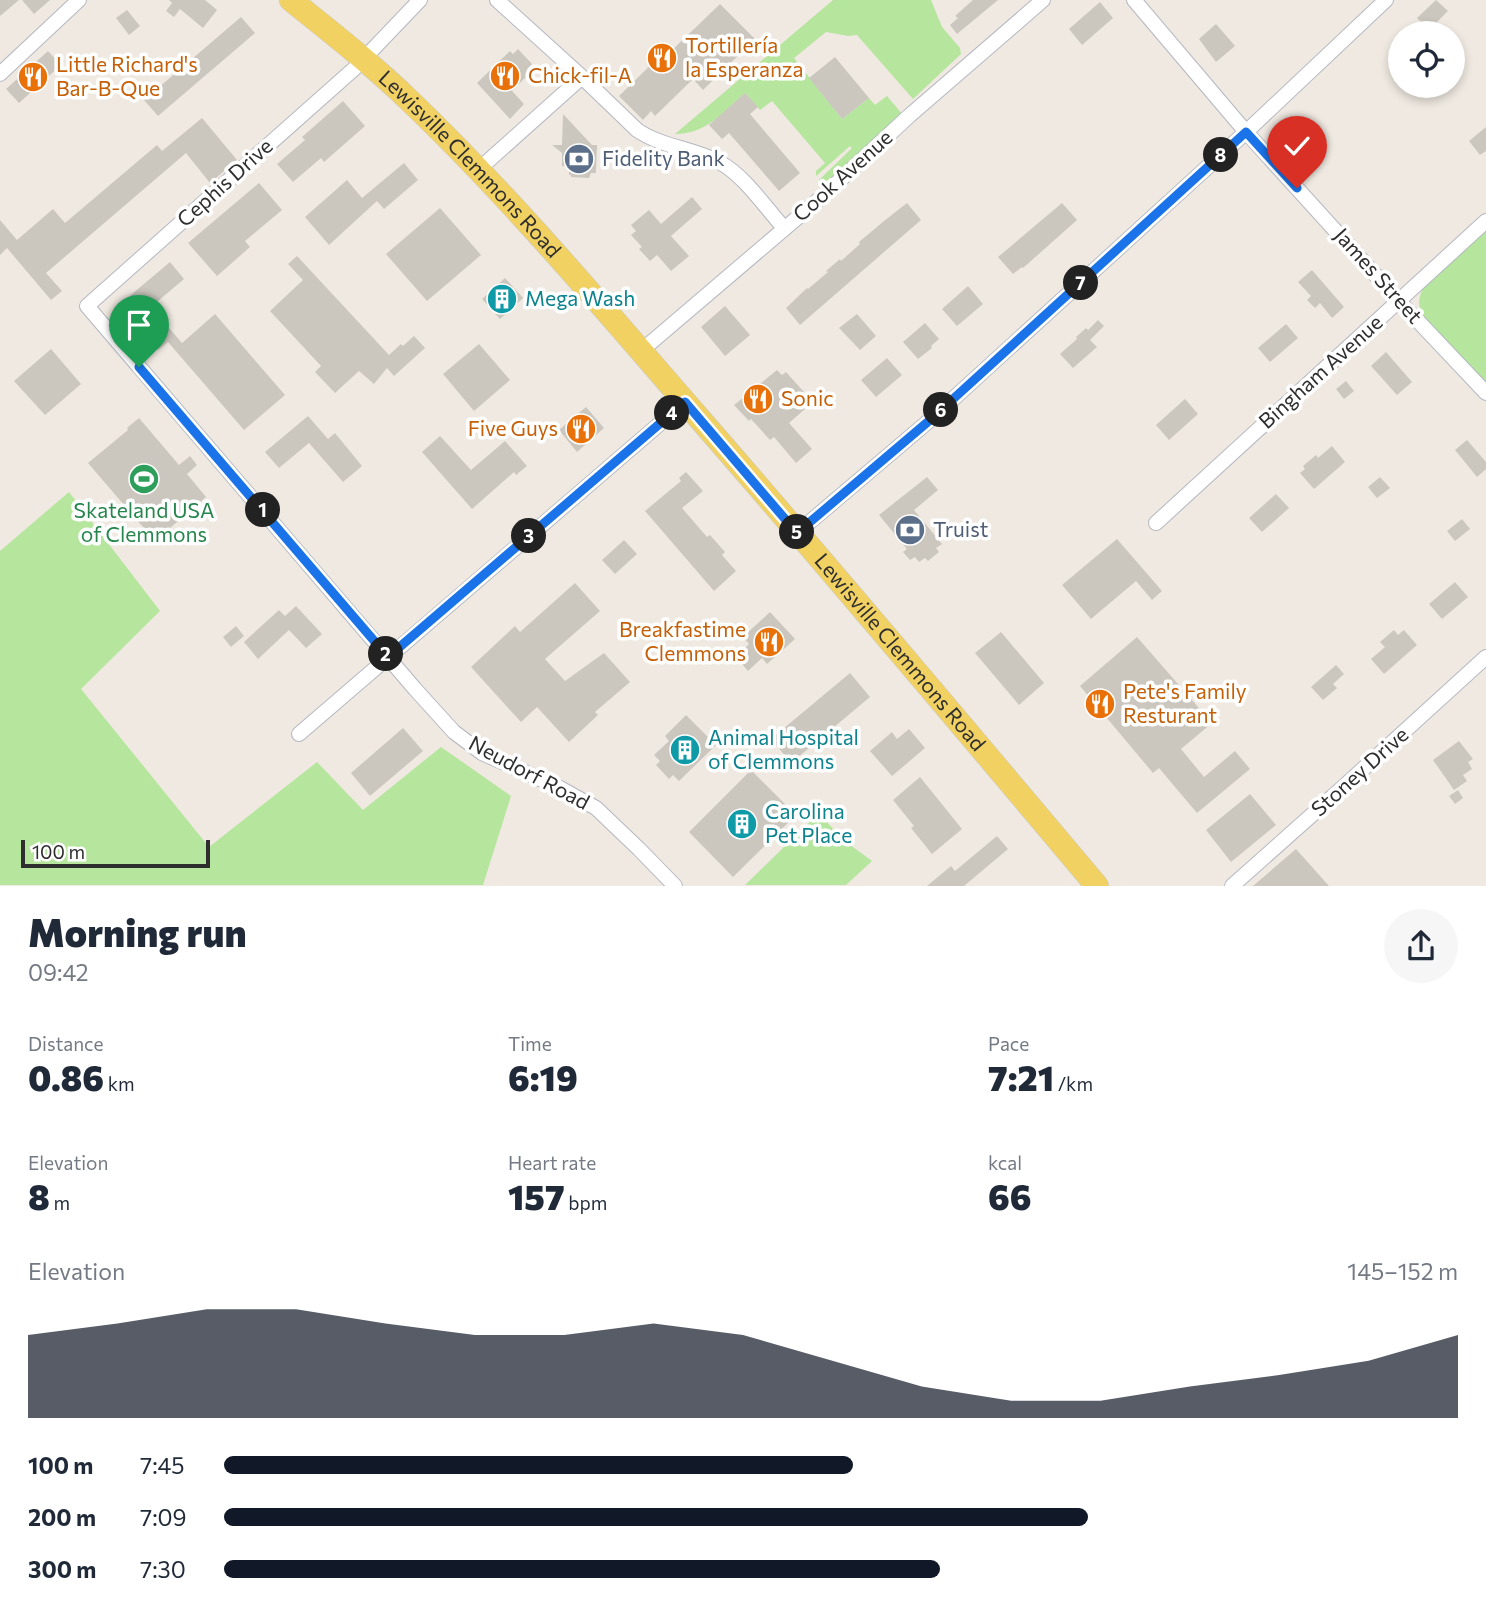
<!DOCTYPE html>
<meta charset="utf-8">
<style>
:root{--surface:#fff;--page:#f6f6f7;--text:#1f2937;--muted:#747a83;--accent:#111827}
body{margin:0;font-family:Commissioner,sans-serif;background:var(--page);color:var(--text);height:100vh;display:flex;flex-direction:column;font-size:26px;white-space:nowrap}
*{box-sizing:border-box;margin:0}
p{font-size:23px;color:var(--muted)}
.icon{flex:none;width:38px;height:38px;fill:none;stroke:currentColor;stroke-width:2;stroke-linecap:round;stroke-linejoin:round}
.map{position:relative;height:886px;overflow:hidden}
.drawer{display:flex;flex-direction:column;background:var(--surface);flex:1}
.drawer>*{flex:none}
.tools{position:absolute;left:1388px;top:21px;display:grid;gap:14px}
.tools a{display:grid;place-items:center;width:77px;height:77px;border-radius:50%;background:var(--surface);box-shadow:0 4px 10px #0003;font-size:35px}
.scale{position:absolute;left:21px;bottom:18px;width:189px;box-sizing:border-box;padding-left:7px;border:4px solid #2e2e2e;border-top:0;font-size:19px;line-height:24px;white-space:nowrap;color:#2e2e2e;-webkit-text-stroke:5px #fff;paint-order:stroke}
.pin{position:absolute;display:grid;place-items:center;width:60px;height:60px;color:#fff;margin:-72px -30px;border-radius:50% 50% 50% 0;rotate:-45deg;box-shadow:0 0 7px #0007}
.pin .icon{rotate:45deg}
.km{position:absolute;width:35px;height:35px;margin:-18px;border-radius:50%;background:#222;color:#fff;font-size:19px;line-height:35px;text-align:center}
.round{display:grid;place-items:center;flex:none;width:74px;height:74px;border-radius:37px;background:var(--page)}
.head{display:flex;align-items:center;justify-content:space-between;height:119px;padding:0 28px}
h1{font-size:38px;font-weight:800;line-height:52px}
.metrics{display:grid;grid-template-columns:repeat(3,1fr);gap:10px;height:119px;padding:7px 28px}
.metrics div{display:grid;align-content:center}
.metrics b{font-size:35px;font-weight:800}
.metrics small{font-size:19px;font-weight:400}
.metrics p{font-size:19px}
.chart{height:196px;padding:14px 28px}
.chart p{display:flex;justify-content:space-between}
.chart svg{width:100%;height:126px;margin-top:7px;fill:var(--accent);opacity:.7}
ul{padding:0 28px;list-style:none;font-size:23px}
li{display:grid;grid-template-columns:112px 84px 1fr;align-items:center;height:52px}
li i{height:18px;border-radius:9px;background:var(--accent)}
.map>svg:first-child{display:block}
.green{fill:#b6e59e}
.building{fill:#cbc7bf}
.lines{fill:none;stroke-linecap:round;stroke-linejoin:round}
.minor-casing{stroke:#b4b7c1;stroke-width:16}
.primary-casing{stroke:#c9c9c9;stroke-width:24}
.minor{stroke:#fff;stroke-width:14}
.primary{stroke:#f2d163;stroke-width:23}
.route-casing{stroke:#fff;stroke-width:14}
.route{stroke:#1a73e8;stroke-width:9}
.labels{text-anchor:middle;stroke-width:7;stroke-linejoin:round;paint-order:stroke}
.food-label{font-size:21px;fill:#c56008;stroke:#fff;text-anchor:start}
.service-label{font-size:21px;fill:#4e5e75;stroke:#fff;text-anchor:start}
.street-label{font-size:21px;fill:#2e2e2e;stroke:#fff}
.culture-label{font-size:21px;fill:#0d838f;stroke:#fff;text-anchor:start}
.leisure-label{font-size:21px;fill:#27864d;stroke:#fff}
</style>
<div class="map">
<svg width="1486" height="886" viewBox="0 0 1486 886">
<rect width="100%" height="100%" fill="#efe9e1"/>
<path class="green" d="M833 0H931L942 27 960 48 961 54 913 99 857 35 848 36 826 32 794 58 842 119 869 98 875 105 887 96 902 114 825 183 819 180 852 148 850 146 816 176V171L825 163 772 101 760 110 745 93C723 113 706 134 675 134Z
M1486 229V386L1423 318C1417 305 1418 294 1427 283Z
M69 492 160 611 81 689 209 847 317 762 363 810 441 747 511 796 483 885H0V551Z
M819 813 842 839 872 861 846 885H745Z"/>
<path class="building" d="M0 0H19L0 16Z
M22 0H50L34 14Z
M169 0H205L217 10 203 28 180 9 174 17 166 11 172 3Z
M973 0H998L957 34 950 25 958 18 955 16Z
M1436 0 1448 11 1429 30 1417 18Z
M1100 2 1113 18 1082 45 1069 29Z
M720 4 755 39 703 90 693 79 655 116 651 111 643 120 619 96 665 51 668 54Z
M127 10 140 26 129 35 116 18Z
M241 17 255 33 158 116 144 100Z
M1216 24 1235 46 1216 62 1199 39Z
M518 49 532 64 527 69 531 72 512 91 524 104 510 119 477 83 510 51 513 54Z
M48 51 61 65 19 103 6 89Z
M835 57 869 98 842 119 809 78Z
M745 93 758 107 750 114 800 173 779 191 729 133 722 139 709 125Z
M343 101 365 126 324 162 321 158 293 182 277 164 305 140 302 137Z
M563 114 592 145H597L596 173H591L589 178 571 177V175H569V166H562V153L552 145H562Z
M202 118 237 160 210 183 186 153 46 273 62 291 51 300 7 248 0 255V220L17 240 53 209 65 223 157 145 162 151Z
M1486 127V151L1480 155 1469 141Z
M404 163 418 180 384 209 377 201 329 245 305 217 347 180 362 198Z
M259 183 282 210 245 241 250 247 217 276 188 243Z
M692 197 702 209 671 236 689 256 671 271 657 255 650 261 639 249 642 247 631 235 636 231 631 225 649 210 661 224Z
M907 203 921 220 800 325 786 308 807 288 808 289 828 272 826 271 840 259 841 261 860 244 859 242 884 221Z
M1062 203 1077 220 1023 268 1022 267 1013 274 998 257Z
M440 208 481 255 427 301 386 254Z
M297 256 389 355 401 344 403 346 414 336 425 348 394 376 387 368 374 384 359 371 335 393 315 372 321 366 270 311 303 280 288 264Z
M170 262 184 279 151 307 182 343 215 314 285 395 244 430 168 342 158 350 119 305Z
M1312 270 1344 307 1332 318 1320 303 1315 308 1307 300 1311 296 1298 282Z
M505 278 523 298 500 319 482 299Z
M968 286 983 304 957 326 942 309Z
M725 306 750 335 725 356 701 327Z
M857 314 876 336 860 350 839 328Z
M1098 320 1104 326 1090 340 1097 347 1073 368 1060 354 1077 339 1076 337 1086 328 1088 330Z
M925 323 939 339 931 346 932 348 918 359 903 342Z
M1286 324 1298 338 1270 362 1258 348Z
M479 344 510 380 474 411 443 374Z
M51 349 81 384 45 415 14 381Z
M1386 352 1412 382 1397 395 1371 366Z
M887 358 902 375 876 397 861 380Z
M777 370 782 375 786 372 813 402 789 423 812 449 796 463 774 437 770 440 751 419 749 421 734 405 749 393 747 391 754 385 756 387Z
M1346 381 1354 391 1344 399 1336 389Z
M1185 399 1198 414 1169 440 1156 425Z
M586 407 604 428 577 452 559 430Z
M308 416 328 439 335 433 362 466 343 482 309 443 279 468 265 452Z
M139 418 179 465 190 456 197 465 187 474 206 497 155 541 88 463 128 430 127 428Z
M440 436 471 470 505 441 527 466 516 475 514 472 472 509 422 452Z
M1467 440 1486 462V469L1477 477 1455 450Z
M1332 446 1345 462 1314 489 1300 473 1305 469 1303 466 1316 455 1318 458Z
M686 472 703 491 682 508 707 537 710 535 725 552 722 555 736 571 714 591 645 511 681 481 679 478Z
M927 477 938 490 914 510 942 544 936 548 939 552 928 561 925 558 919 562 915 557 910 560 903 552 907 549 879 515Z
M1380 477 1390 488 1377 498 1368 487Z
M1276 494 1289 508 1262 532 1249 518Z
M1462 519 1470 529 1455 541 1447 531Z
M1117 539 1162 591 1152 600 1136 581 1091 619 1062 585Z
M624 540 637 554 615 574 602 560Z
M1455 582 1468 597 1442 619 1429 604Z
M575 583 600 611 545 659 565 681 604 653 630 682 595 712 598 715 569 742 537 707 521 722 471 667 515 626 520 632Z
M296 606 322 634 306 648 289 630 258 659 244 642 279 610 285 616Z
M770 612 795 639 767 664 762 658 748 671 736 657 749 644 743 637Z
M236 626 244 636 231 647 223 637Z
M1394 630 1398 635 1404 630 1417 645 1384 674 1371 659 1385 647 1380 642Z
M1001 632 1044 683 1019 705 975 653Z
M1137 637 1212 723 1181 749 1204 777 1235 751 1250 769 1197 813 1159 768 1153 773 1080 686Z
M1336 665 1344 674 1333 684 1337 688 1323 700 1311 687Z
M850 673 870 697 791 763 771 739Z
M686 715 716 745 679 781 673 775 669 779 656 765 660 761 654 755 669 741 665 736Z
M403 728 423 751 370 796 351 773Z
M909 729 925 748 892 776 870 751 892 732 897 739Z
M1459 741 1473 759 1468 762 1472 769 1463 775 1467 781 1454 790 1433 760Z
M751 770 796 815 733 877 689 832Z
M920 777 962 829 932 854 911 828 914 826 893 800Z
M1458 790 1463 798 1455 804 1449 796Z
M1250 794 1276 825 1231 862 1206 830Z
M997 836 1008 849 964 886H927L951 866 955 871Z
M1296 849 1329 886H1253Z"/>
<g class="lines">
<g class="minor-casing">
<path id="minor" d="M420 0 355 68 87 306 415 689 454 732 482 753 560 788 596 808 639 849 675 886
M497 0 582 77 637 130C662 147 692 148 719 162 744 175 765 207 784 228
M1134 0 1246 132 1399 301 1486 393
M0 74 79 0
M478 170 582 77
M641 351 824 195 909 116 1043 0
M1156 523 1486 221
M798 532 930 420 1246 132 1386 0
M299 734 685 402
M1232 886 1341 789 1486 657"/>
</g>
<g class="primary-casing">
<g id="primary">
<path id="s1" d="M291 0C332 33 373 65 411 102 513 200 605 310 699 418 833 572 965 729 1097 886"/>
</g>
</g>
<use href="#minor" class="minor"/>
<use href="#primary" class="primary"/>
</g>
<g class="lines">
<g class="route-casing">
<path id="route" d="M139 367 388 657 685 402 797 533 930 420 1246 132 1297 188"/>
</g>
<use href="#route" class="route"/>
</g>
<defs>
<g id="restaurant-disc" transform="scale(1.575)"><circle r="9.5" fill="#e8710a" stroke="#fff"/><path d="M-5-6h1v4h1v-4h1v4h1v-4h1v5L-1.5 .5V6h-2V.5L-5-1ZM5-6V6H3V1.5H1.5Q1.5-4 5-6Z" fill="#fff"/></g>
<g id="bank-disc" transform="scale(1.575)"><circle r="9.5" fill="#5c6f8a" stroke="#fff"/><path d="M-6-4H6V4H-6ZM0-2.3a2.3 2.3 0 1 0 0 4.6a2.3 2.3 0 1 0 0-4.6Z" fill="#fff"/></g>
<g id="building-disc" transform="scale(1.575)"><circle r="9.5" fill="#0f9aa8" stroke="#fff"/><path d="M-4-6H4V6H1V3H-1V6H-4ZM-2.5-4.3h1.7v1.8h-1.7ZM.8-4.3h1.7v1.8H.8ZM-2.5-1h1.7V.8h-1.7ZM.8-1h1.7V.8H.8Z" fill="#fff"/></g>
<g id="stadium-disc" transform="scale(1.575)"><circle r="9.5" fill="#2e9e5b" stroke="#fff"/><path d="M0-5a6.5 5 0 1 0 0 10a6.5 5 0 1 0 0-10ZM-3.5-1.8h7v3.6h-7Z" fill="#fff"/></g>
</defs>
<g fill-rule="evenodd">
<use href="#restaurant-disc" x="662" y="58"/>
<use href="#restaurant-disc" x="505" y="76"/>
<use href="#restaurant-disc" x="33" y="77"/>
<use href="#bank-disc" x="579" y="159"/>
<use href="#building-disc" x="502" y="299"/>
<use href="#restaurant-disc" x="758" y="399"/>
<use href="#restaurant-disc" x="581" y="429"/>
<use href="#stadium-disc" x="144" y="479"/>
<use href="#bank-disc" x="910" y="530"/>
<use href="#restaurant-disc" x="769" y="642"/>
<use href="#restaurant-disc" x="1100" y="704"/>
<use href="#building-disc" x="685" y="750"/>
<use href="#building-disc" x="742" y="824"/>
</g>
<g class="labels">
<g class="food-label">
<text x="685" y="53">Tortillería<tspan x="685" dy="24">la Esperanza</tspan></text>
<text x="56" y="72">Little Richard's<tspan x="56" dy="24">Bar-B-Que</tspan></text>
<text x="528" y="83">Chick-fil-A</text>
<text x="781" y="406">Sonic</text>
<text x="558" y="436" text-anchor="end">Five Guys</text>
<text x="746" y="637" text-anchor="end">Breakfastime<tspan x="746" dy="24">Clemmons</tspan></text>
<text x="1123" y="699">Pete's Family<tspan x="1123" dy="24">Resturant</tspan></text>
</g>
<g class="service-label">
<text x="602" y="166">Fidelity Bank</text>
<text x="933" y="537">Truist</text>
</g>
<g class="street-label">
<text dy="7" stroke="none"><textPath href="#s1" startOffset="243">Lewisville Clemmons Road</textPath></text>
<text transform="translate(843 176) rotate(-42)" y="7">Cook Avenue</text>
<text transform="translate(225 183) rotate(-42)" y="7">Cephis Drive</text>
<text transform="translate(1378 276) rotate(48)" y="7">James Street</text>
<text transform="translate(1321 372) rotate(-42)" y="7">Bingham Avenue</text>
<text dy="7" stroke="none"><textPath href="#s1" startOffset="894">Lewisville Clemmons Road</textPath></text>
<text transform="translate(1360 772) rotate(-42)" y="7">Stoney Drive</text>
<text transform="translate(529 773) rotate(28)" y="7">Neudorf Road</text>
</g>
<g class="culture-label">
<text x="525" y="306">Mega Wash</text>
<text x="708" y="745">Animal Hospital<tspan x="708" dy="24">of Clemmons</tspan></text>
<text x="765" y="819">Carolina<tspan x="765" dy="24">Pet Place</tspan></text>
</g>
<g class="leisure-label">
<text x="144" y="518">Skateland USA<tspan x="144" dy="24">of Clemmons</tspan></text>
</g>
</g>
</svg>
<div class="tools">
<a><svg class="icon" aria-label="locate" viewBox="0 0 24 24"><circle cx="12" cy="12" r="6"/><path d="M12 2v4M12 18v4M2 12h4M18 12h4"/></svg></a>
</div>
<div class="scale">100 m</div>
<div class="pin" style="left:139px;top:367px;background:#1e9e55"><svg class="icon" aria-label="arrive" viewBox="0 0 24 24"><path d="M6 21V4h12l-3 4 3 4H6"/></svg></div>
<div class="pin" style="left:1297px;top:188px;background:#d93025"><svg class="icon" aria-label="check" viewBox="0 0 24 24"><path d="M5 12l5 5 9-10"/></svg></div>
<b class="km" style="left:263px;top:510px">1</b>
<b class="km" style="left:386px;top:654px">2</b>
<b class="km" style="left:529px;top:536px">3</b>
<b class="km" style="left:672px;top:413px">4</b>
<b class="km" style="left:797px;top:532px">5</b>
<b class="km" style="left:941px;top:410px">6</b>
<b class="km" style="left:1081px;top:283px">7</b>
<b class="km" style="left:1221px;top:155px">8</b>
</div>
<section class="drawer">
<div class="head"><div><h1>Morning run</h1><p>09:42</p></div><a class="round"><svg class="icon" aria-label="share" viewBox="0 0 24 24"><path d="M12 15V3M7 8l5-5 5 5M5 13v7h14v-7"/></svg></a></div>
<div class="metrics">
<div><p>Distance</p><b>0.86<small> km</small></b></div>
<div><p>Time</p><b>6:19</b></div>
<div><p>Pace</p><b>7:21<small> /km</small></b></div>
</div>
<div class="metrics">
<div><p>Elevation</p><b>8<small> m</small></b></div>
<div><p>Heart rate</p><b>157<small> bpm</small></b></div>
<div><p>kcal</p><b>66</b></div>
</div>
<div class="chart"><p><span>Elevation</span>145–152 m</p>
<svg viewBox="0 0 160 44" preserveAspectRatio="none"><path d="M0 44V15L10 11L20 6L30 6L40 11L50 15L60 15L70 11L80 15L90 24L100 33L110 38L120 38L130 33L140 29L150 24L160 15V44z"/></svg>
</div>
<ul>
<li><b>100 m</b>7:45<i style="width:51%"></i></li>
<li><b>200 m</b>7:09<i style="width:70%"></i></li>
<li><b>300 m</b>7:30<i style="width:58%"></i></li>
</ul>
</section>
